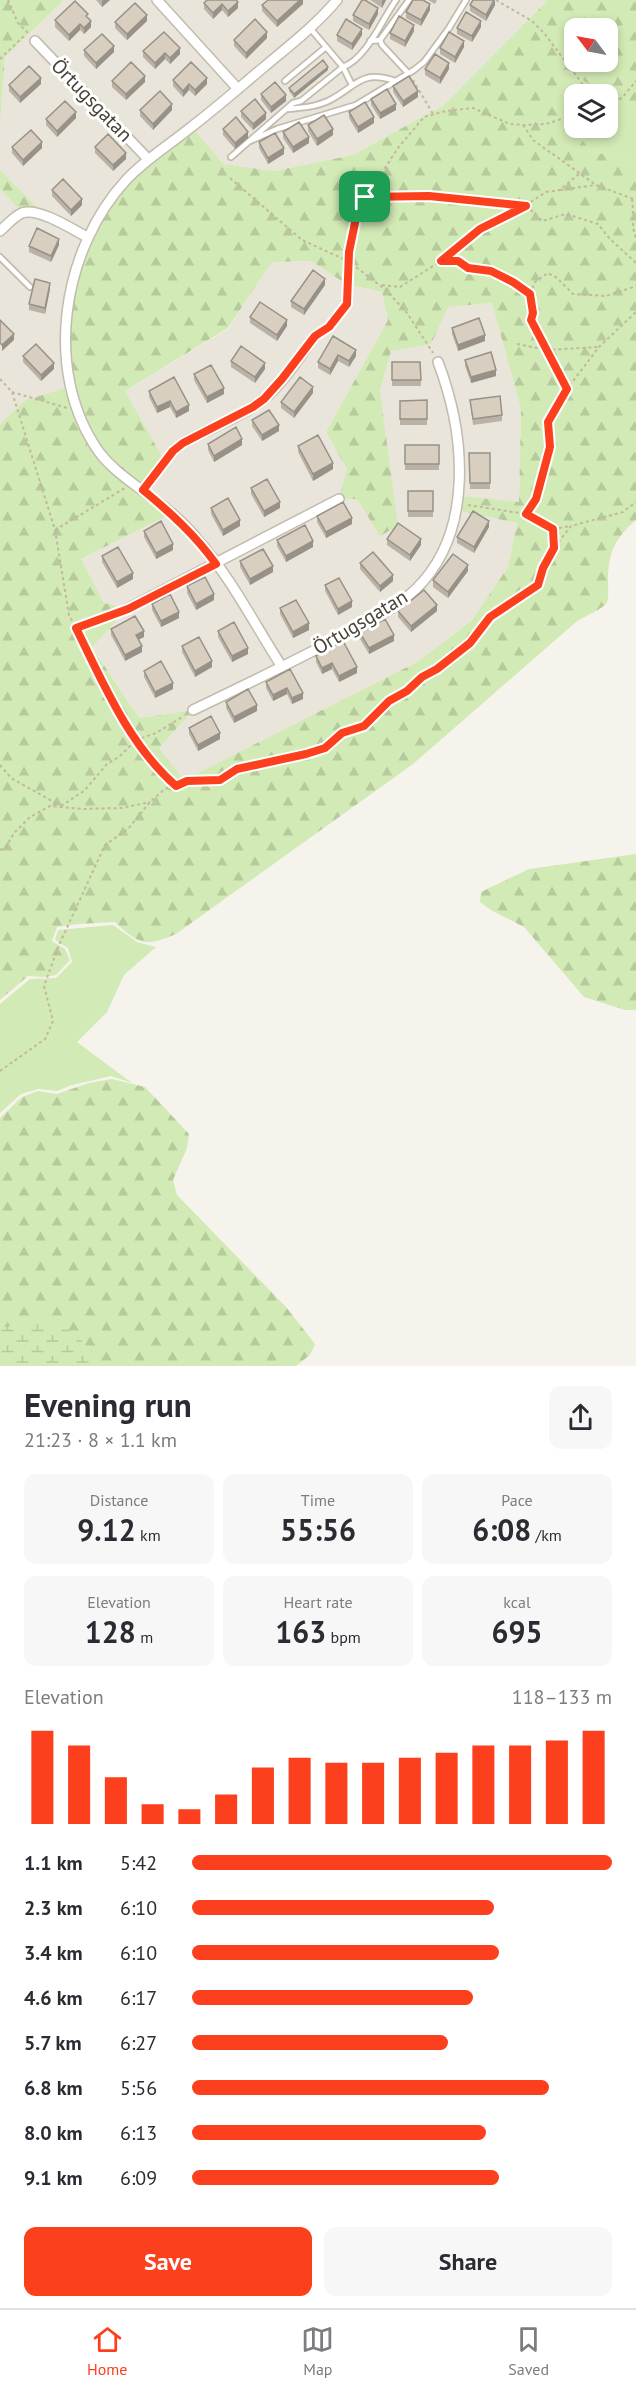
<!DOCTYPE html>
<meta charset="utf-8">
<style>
:root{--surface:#fff;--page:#f7f7f7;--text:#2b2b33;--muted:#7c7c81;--line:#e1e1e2;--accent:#fc3f1d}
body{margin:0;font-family:"PT Sans",sans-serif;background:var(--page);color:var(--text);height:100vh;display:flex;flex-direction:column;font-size:22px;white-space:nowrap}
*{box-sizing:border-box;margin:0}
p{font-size:20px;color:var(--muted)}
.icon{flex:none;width:33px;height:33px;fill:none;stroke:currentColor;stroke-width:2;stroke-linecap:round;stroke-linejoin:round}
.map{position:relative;height:1366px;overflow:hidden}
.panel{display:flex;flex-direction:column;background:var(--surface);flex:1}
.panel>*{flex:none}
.needle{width:39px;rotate:302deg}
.fabs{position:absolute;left:564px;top:18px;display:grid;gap:12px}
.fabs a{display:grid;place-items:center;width:54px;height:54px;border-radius:12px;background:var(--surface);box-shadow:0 3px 9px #0003;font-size:30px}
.pin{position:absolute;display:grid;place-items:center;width:51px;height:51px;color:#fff;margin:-26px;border-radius:12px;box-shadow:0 3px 9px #0006}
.round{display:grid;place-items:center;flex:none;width:63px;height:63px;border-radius:12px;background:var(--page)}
.summary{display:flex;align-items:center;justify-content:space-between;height:102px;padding:0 24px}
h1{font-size:33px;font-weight:700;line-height:45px}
.stats{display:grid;grid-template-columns:repeat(3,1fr);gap:9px;height:102px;padding:6px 24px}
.stats div{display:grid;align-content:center;border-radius:12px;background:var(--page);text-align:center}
.stats b{font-size:30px;font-weight:700}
.stats small{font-size:16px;font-weight:400}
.stats p{font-size:16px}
.chart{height:168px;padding:12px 24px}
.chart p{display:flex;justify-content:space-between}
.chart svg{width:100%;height:108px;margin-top:6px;stroke:var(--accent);stroke-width:6}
.primary-button{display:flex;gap:12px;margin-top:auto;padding:12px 24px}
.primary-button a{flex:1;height:69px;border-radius:12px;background:var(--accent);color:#fff;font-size:24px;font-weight:700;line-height:69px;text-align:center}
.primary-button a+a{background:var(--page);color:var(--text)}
ul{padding:0 24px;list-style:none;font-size:20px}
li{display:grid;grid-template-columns:96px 72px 1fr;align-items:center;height:45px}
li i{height:15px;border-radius:8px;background:var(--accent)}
.dock{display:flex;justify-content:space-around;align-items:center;height:84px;border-top:2px solid var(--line);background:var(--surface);font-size:16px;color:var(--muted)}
.dock a{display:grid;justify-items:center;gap:3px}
.dock .active{color:var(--accent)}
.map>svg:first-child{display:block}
.residential{fill:#eae5da}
.grass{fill:#d2eab5}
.forest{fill:url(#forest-firs);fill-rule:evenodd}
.wetland{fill:url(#wetland-marsh)}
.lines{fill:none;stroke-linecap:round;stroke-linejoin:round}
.service-casing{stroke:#c2bbae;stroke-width:8}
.minor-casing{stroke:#c2bbae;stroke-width:12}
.path{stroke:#c4b79f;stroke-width:2;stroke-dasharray:3 3;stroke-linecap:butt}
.service{stroke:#fff;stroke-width:4.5}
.minor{stroke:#fff;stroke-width:9}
.wall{fill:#bab2a6}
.shaded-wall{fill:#979187}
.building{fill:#d8cfc1;stroke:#979187;stroke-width:1.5}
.route-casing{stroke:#fff;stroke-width:12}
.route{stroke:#fc3f1d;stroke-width:8}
.labels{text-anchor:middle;stroke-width:6;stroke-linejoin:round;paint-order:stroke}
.street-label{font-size:20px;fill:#4b4439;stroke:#fff}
</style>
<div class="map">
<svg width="636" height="1366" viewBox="0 0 636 1366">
<defs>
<pattern id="forest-firs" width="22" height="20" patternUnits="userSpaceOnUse" patternTransform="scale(1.5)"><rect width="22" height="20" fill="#d2eab5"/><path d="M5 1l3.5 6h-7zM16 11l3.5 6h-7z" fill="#b6ca9c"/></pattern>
<pattern id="wetland-marsh" width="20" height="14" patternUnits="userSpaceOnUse" patternTransform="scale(1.5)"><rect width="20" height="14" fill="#d2eab5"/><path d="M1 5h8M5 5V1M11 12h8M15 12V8" fill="none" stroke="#b6ca9c"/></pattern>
</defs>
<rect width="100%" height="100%" fill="#f6f3ec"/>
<path class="residential" d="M64 0H548L444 105 353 155 274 171 222 164 192 127 71 388 25 400 0 424V189L23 213 46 216 0 170V125L5 57Z
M311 261 346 284 382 292 388 320 326 432 347 469 357 499 397 525 380 391 391 350 431 343 448 307 492 303 521 409 519 503 458 496 457 510 517 523 508 567 472 620 419 661 184 780 159 748 192 710 139 718 92 646 104 603 81 559 172 513 143 490 164 461 125 391 228 329 272 262Z"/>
<path class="grass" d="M564 69 605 94H574V128H608V96L628 109 636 111V162L591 151 553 104Z
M113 925 137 942 156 947 124 975 107 1012 77 1042 132 1083 111 1076 72 1085 57 1091 38 1089 21 1094 0 1113V1004L30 979 56 978 72 962 68 948 55 940 58 930Z"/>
<path class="forest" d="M0 0H64L5 57 0 125Z
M548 0H636V111L628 109 565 69 553 104 591 151 636 162V520C614 539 608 554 608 582 608 588 609 597 607 602 605 608 583 617 576 622L413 764 176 934C146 947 139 945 115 922L79 924 57 927 52 941 65 949 70 960 56 975 43 977 28 976 0 1000V424L25 400 70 387 65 327 87 237 126 180 192 127 223 164 274 171 353 155 444 105ZM574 28H608V62H574ZM311 261 346 284 382 292 388 320 326 432 347 469 339 499H357L380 536 398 526 380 391 391 351 431 344 448 307 492 303 521 409 519 502 458 496 456 510 517 523 508 567 472 620 419 661 184 780 159 748 193 710 139 718 92 647 127 609 104 603 81 559 172 513 143 491 165 462 125 391 228 328 272 262Z
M0 170 47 217 23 213 0 189Z
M636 854V1010H625L584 997 524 927 491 910 480 902 481 892 529 869Z
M112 1079 145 1087 189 1134 187 1148 173 1180 177 1195 286 1307 315 1344 310 1355 296 1366H0V1118L22 1097 38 1091 57 1094 89 1083Z"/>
<path class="wetland" d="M38 1321 57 1323 77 1336 106 1366H0V1328Z"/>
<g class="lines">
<g class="service-casing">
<path id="service" d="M380 40 382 45 408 73
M370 41 380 40 409 0
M285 81 326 47
M352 85 343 67C366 59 382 20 396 0
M287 109C301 108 315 107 328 101 357 87 359 69 395 81
M250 141 277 129 356 105 414 70 424 62 449 28 466 0
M231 157 293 103 301 101 343 67 310 28
M0 257 30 287"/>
</g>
<g class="minor-casing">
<path id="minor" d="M157 0 238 89
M35 41 148 159
M0 231C7 225 13 217 22 213 38 207 72 229 87 237
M143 490 173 451 183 443C210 428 242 417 265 398 285 381 299 357 315 336
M127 609 339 499
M282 667C255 625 230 576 197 539 182 520 162 505 143 491 127 479 111 468 99 452 42 371 62 249 127 179 146 159 169 145 190 128 215 109 240 87 264 67 289 46 316 25 337 0
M193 710C241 687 289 664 336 639 363 625 393 611 416 589 475 531 465 433 438 362"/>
</g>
<path class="path" d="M8 0 18 23 28 33
M496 0 532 21 544 33 590 94
M0 59 26 34
M413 80 433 114
M608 104 622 98 636 81
M523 125 533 140 596 185 636 200
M230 178 302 240 348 261 386 290 407 313 433 353
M560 190 596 185
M365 197 429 196 526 205 542 221 566 214 598 224 609 238 636 263
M632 199C634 212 631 227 636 238
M441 261 480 229 526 205 546 192 560 190 579 174
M382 285 400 287 441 261H458L468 268 491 271 513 282 530 294 533 313 531 320 566 388
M530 294 535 282 548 273 557 278 573 294 606 296 636 286
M323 331 347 304 349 252 361 205 398 148 424 117 446 111 473 108 510 124 523 125 546 124 574 115
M517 344 547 350 598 347
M0 379 12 392 55 530 69 615 136 740 156 733 184 716
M12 392 67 408
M468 505 526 514 536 499 544 469 550 447 548 422 567 389 599 347 636 312
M526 514 553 529 554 546
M553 529 571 526
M55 530 125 488
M76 628 118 612
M0 765 11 778 59 805
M61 806 84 791 107 764 119 757 136 740 156 769 175 786
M0 850 6 847 14 833 30 817 50 806 83 809 122 808 150 802
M0 1071 45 1039 53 1021 44 986 59 945 105 845 128 829 150 802 165 789 187 781 220 780 237 769 307 754 325 748 342 733 364 726 389 701 407 691 422 677 437 669 470 643 490 617 538 585 544 569 554 548 571 526 623 512 636 502"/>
<use href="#service" class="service"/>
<use href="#minor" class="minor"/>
</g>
<path class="wall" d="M96 0H110L102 7Z
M303 0V4L277 27 262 11V5Z
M370 0H386L382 8Z
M428 0H437L435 4Z
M238 2V8L228 17 222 10 213 19 204 9V3Z
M470 5H495L486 21 470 11Z
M430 10 421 26 406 18V12Z
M378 14 369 30 353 21V15Z
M88 18 91 27 84 34 80 30 69 41 55 27V20Z
M147 21 127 40 115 28V22Z
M481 27 472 42 457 34V28Z
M414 31 405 47 390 39V33Z
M337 35H362L352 50 337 41Z
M267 38 246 59 234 46V40Z
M464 47 455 63 440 54V48Z
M84 50 114 52 96 69 84 56Z
M143 51 180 54 170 64 165 59 155 69 143 57Z
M425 69H449L440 84 425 75Z
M328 70 294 98 289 91V88Z
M173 80 207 84 195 96 189 90 183 97 173 86Z
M112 81 145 82 126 100 112 87Z
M41 84 20 103 9 91V85Z
M393 86 418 97 403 107 393 92Z
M261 94 286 101 271 113 261 100Z
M371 99 396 110 380 119 371 105Z
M140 110H172L153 130 140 116Z
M241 111 266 119 253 130 241 117Z
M349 112 374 123 358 133 349 118Z
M76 118 57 137 46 125V119Z
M308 125 333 135 317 146 308 131Z
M223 129 248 138 235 149 223 135Z
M283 132 309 143 293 153 283 138Z
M259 142 284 154 268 164 259 148Z
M12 147 42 148 23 166 12 153Z
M95 147 126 159 113 171 95 153Z
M52 190 82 205 71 216 52 196Z
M59 245 51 262 29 252V246Z
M325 285 304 315 291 307V301Z
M50 289 45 314 29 310V304Z
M250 317 287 326 277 341 250 323Z
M452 328 485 341 458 351 452 334Z
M333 336 356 356 349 367 338 361 330 375 318 368V362Z
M23 356 54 369 41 381 23 362Z
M465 360 496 376 471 383 465 366Z
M231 361 265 369 255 383 231 367Z
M392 362H420L421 386H392Z
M194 374 224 394 207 403 194 380Z
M149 391 189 405V411L176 418 170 407 157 413 149 397Z
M313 393 294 418 281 408V402Z
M427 400V425H400V401Z
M470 400 502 415V421L473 425Z
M252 420 279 431 262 441 252 426Z
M208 444 242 445 214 462 208 450Z
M405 445H439V470H405Z
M298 446 333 469 313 481 298 452Z
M469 453H490V489H470Z
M251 488 280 508 264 517 251 494Z
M408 491H433V517H408Z
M211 508 240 526 223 536 211 514Z
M317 516 352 524 326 538 317 522Z
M489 527 474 553 457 543V537Z
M144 531 173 550 156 559 144 537Z
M387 539 421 545 410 561 387 545Z
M277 540 313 547 286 562 277 546Z
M102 556 133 579 117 588 102 562Z
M240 561 273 572 250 585 240 567Z
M360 563 393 581 380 592 360 569Z
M468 571 448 598 433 587V580Z
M325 585 352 607 338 615 325 591Z
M187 586 214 600 196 610 187 593Z
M152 604 179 618 161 627 152 610Z
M280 608 309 630 293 638 280 614Z
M398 611H437L411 632 398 617Z
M111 629 144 637 138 640 142 652 125 661 111 635Z
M218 631 248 654 232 662 218 637Z
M360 633 394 641 369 654 360 639Z
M182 646 212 667 195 677 182 652Z
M316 656 357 673 339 682 332 669 322 674 316 662Z
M290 669 303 699 292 704 287 694 273 701 266 688V682Z
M144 671 173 689 155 698 144 677Z
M226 702 257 711 234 723 226 708Z
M189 728 220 739 198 751 189 734Z"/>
<path class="shaded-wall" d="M103 0H110L102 7V1Z
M300 0H303V4L277 27V21Z
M383 0H386L382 8V1Z
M495 0V5L486 21V15Z
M238 2V8L228 17V11Z
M222 4V10L213 19V13Z
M430 4V10L421 26V20Z
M378 8V14L369 30V24Z
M147 15V21L127 40V34Z
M91 21V27L84 34V28Z
M481 21V27L472 42V36Z
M80 24V30L69 41V35Z
M414 25V31L405 47V41Z
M362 29V35L352 50V44Z
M267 32V38L246 59V53Z
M464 41V47L455 63V57Z
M114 46V52L96 69V63Z
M180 48V54L170 64V58Z
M165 53V59L155 69V63Z
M449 63V69L440 84V78Z
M328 67V70L294 98V94Z
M145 76V82L126 100V94Z
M41 78V84L20 103V97Z
M207 78V84L195 96V90Z
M189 84V90L183 97V91Z
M418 91V97L403 107V101Z
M286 95V101L271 113V107Z
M172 104V110L153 130V124Z
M396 104V110L380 119V113Z
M76 112V118L57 137V131Z
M266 113V119L253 130V124Z
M374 117V123L358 133V127Z
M333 129V135L317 146V139Z
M248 132V138L235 149V143Z
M309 137V143L293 153V147Z
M42 142V148L23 166V160Z
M284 148V154L268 164V158Z
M126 153V159L113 171V165Z
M82 199V205L71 216V210Z
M59 239V245L51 262V256Z
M325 279V285L304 315V309Z
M50 283V289L45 314V308Z
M287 320V326L277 341V335Z
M14 334V340L2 351V345Z
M485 335V341L458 351V345Z
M356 350V356L349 367V361Z
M338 355V361L330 375V369Z
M54 363V369L41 381V375Z
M265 363V369L255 383V377Z
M496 370V376L471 383V377Z
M313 387V393L294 418V412Z
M224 388V394L207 403V397Z
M170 401V407L157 413V407Z
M189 405V411L176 418V412Z
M279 425V431L262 441V435Z
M242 439V445L214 462V456Z
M333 463V469L313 481V474Z
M280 502V508L264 517V511Z
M352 518V524L326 538V532Z
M240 520V526L223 536V530Z
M489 521V527L474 553V547Z
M421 539V545L410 561V555Z
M313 541V547L286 562V556Z
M173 544V550L156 559V553Z
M468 565V571L448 598V592Z
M273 566V572L250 585V579Z
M133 573V579L117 588V582Z
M393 575V581L380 592V586Z
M214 594V600L196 610V604Z
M352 601V607L338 615V609Z
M437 605V611L411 632V626Z
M179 612V618L161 627V621Z
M309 623V630L293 638V632Z
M144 631V637L136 641V635Z
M394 635V641L369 654V648Z
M142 646V652L125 661V655Z
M248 648V654L232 662V656Z
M212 661V667L195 677V671Z
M332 663V669L322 674V668Z
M357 667V673L339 682V676Z
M173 683V689L155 698V692Z
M287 688V694L273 701V695Z
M303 693V699L292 704V698Z
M257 705V711L234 723V717Z
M220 733V739L198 751V745Z"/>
<path class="building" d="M207 0H236L238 2 228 11 222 4 213 13 204 3Z
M268 0H300L277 21 262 5Z
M362 0H365L378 8 369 24 353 15Z
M413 0H423L430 4 421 20 406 12Z
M473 0H494L486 15 470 5Z
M75 1 88 14 86 16 91 21 84 28 80 24 69 35 55 20Z
M135 3 147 15 127 34 115 22Z
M466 12 481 21 472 36 457 28Z
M399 16 414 25 405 41 390 33Z
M255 19 267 32 246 53 234 40Z
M346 19 362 29 352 44 337 35Z
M164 32 180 48 170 58 165 53 155 63 143 51Z
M449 32 464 41 455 57 440 48Z
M102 34 114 46 96 63 84 50Z
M435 54 449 63 440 78 425 69Z
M323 60 328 67 294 94 289 88Z
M131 62 145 76 126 94 112 81Z
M191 62 207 78 195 90 189 84 183 91 173 80Z
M29 66 41 78 20 97 9 85Z
M409 76 418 91 403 101 393 86Z
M275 82 286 95 271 107 261 94Z
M387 89 396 104 380 113 371 99Z
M160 91 172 104 153 124 140 110Z
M255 99 266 113 253 124 241 111Z
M65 101 76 112 57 131 46 119Z
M365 102 374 117 358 127 349 112Z
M324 115 333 129 317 139 308 125Z
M236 117 248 132 235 143 223 129Z
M299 122 309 137 293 147 283 132Z
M31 130 42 142 23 160 12 147Z
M275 133 284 148 268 158 259 142Z
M108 134 126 153 113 165 95 147Z
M63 179 82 199 71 210 52 190Z
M37 228 59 239 51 256 29 246Z
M313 270 325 279 304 309 291 301Z
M35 279 50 283 45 308 29 304Z
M260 302 287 320 277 335 250 317Z
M479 318 485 335 458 345 452 328Z
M0 320 14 334 2 345 0 343Z
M333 336 356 350 349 361 338 355 330 369 318 362Z
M36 344 54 363 41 375 23 356Z
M241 346 265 363 255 377 231 361Z
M491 352 496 370 471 377 465 360Z
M392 362H420L421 380H392Z
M211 365 224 388 207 397 194 374Z
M174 377 189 405 176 412 170 401 157 407 149 391Z
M300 377 313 387 294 412 281 402Z
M500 396 502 415 473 419 470 400Z
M427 400V419H400V401Z
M269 410 279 425 262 435 252 420Z
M236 427 242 439 214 456 208 444Z
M318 435 333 463 313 474 298 446Z
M405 445H439V464H405Z
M469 453H490V483H470Z
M267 479 280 502 264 511 251 488Z
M408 491H433V511H408Z
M228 498 240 520 223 530 211 508Z
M343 502 352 518 326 532 317 516Z
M473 511 489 521 474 547 457 537Z
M161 521 173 544 156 553 144 531Z
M398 523 421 539 410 555 387 539Z
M305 525 313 541 286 556 277 540Z
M118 547 133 573 117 582 102 556Z
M263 549 273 566 250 579 240 561Z
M373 552 393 575 380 586 360 563Z
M453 554 468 565 448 592 433 580Z
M205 577 214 594 196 604 187 586Z
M339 578 352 601 338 609 325 585Z
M424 590 437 605 411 626 398 611Z
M170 594 179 612 161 621 152 604Z
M296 600 309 623 293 632 280 608Z
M135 616 144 631 136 635 142 646 125 655 111 629Z
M385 619 394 635 369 648 360 633Z
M234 622 248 648 232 656 218 631Z
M199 637 212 661 195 671 182 646Z
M343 641 357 667 339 676 332 663 322 668 316 656Z
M161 661 173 683 155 692 144 671Z
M290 669 303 693 292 698 287 688 273 695 266 682Z
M248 689 257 705 234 717 226 702Z
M211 716 220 733 198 745 189 728Z"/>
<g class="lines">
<g class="route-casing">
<path id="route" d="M429 196 526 206 480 229 441 261H458L468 268 491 271 513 282 530 294 533 313 531 320 567 389 548 422 550 447 536 499 526 514 553 529 554 548 543 568 538 585 490 617 470 643 437 669 422 677 407 691 389 701 364 726 342 733 325 748 306 754 237 769 220 780 187 781 176 786C129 745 103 683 76 628L128 609 216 564C195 535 171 513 143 490L173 451 183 443 253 407 264 399 282 379 315 336 329 327 347 304 349 252 356 218 365 197Z"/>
</g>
<use href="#route" class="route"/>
</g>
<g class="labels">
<g class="street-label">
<text transform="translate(92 100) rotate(46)" y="7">Örtugsgatan</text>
<text transform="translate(360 622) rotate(-31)" y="7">Örtugsgatan</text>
</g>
</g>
</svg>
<div class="fabs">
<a><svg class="needle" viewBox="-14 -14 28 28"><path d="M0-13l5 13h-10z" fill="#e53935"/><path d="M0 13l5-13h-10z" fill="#7c7c81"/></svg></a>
<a><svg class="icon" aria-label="layers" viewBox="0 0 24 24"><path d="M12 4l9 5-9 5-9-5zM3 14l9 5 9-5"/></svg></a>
</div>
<div class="pin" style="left:365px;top:197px;background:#1e9e55"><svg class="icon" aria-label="arrive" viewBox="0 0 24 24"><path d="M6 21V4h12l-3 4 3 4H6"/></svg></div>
</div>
<section class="panel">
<div class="summary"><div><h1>Evening run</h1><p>21:23 · 8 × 1.1 km</p></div><a class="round"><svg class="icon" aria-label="share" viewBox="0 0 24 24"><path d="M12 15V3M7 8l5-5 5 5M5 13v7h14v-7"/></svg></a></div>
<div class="stats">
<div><p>Distance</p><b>9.12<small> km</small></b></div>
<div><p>Time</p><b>55:56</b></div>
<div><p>Pace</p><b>6:08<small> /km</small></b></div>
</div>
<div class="stats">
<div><p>Elevation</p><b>128<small> m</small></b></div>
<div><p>Heart rate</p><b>163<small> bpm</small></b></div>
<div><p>kcal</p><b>695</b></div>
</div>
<div class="chart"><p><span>Elevation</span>118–133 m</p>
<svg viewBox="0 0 160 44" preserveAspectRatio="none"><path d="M5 44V6M15 44V12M25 44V25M35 44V36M45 44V38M55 44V32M65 44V21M75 44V17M85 44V19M95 44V19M105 44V17M115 44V15M125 44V12M135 44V12M145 44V10M155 44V6"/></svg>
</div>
<ul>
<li><b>1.1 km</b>5:42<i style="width:100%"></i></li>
<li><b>2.3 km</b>6:10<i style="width:72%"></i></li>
<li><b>3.4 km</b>6:10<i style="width:73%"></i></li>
<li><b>4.6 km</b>6:17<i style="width:67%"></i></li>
<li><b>5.7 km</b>6:27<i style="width:61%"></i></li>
<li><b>6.8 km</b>5:56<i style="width:85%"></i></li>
<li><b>8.0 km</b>6:13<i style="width:70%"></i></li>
<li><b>9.1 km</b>6:09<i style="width:73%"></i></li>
</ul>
<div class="primary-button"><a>Save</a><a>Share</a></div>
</section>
<nav class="dock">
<a class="active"><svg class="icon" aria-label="home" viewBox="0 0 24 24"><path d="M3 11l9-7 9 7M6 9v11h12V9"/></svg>Home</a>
<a><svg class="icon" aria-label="map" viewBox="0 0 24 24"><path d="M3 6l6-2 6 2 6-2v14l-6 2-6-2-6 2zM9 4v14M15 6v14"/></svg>Map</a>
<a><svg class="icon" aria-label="saved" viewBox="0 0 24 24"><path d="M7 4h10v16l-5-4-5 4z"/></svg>Saved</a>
</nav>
